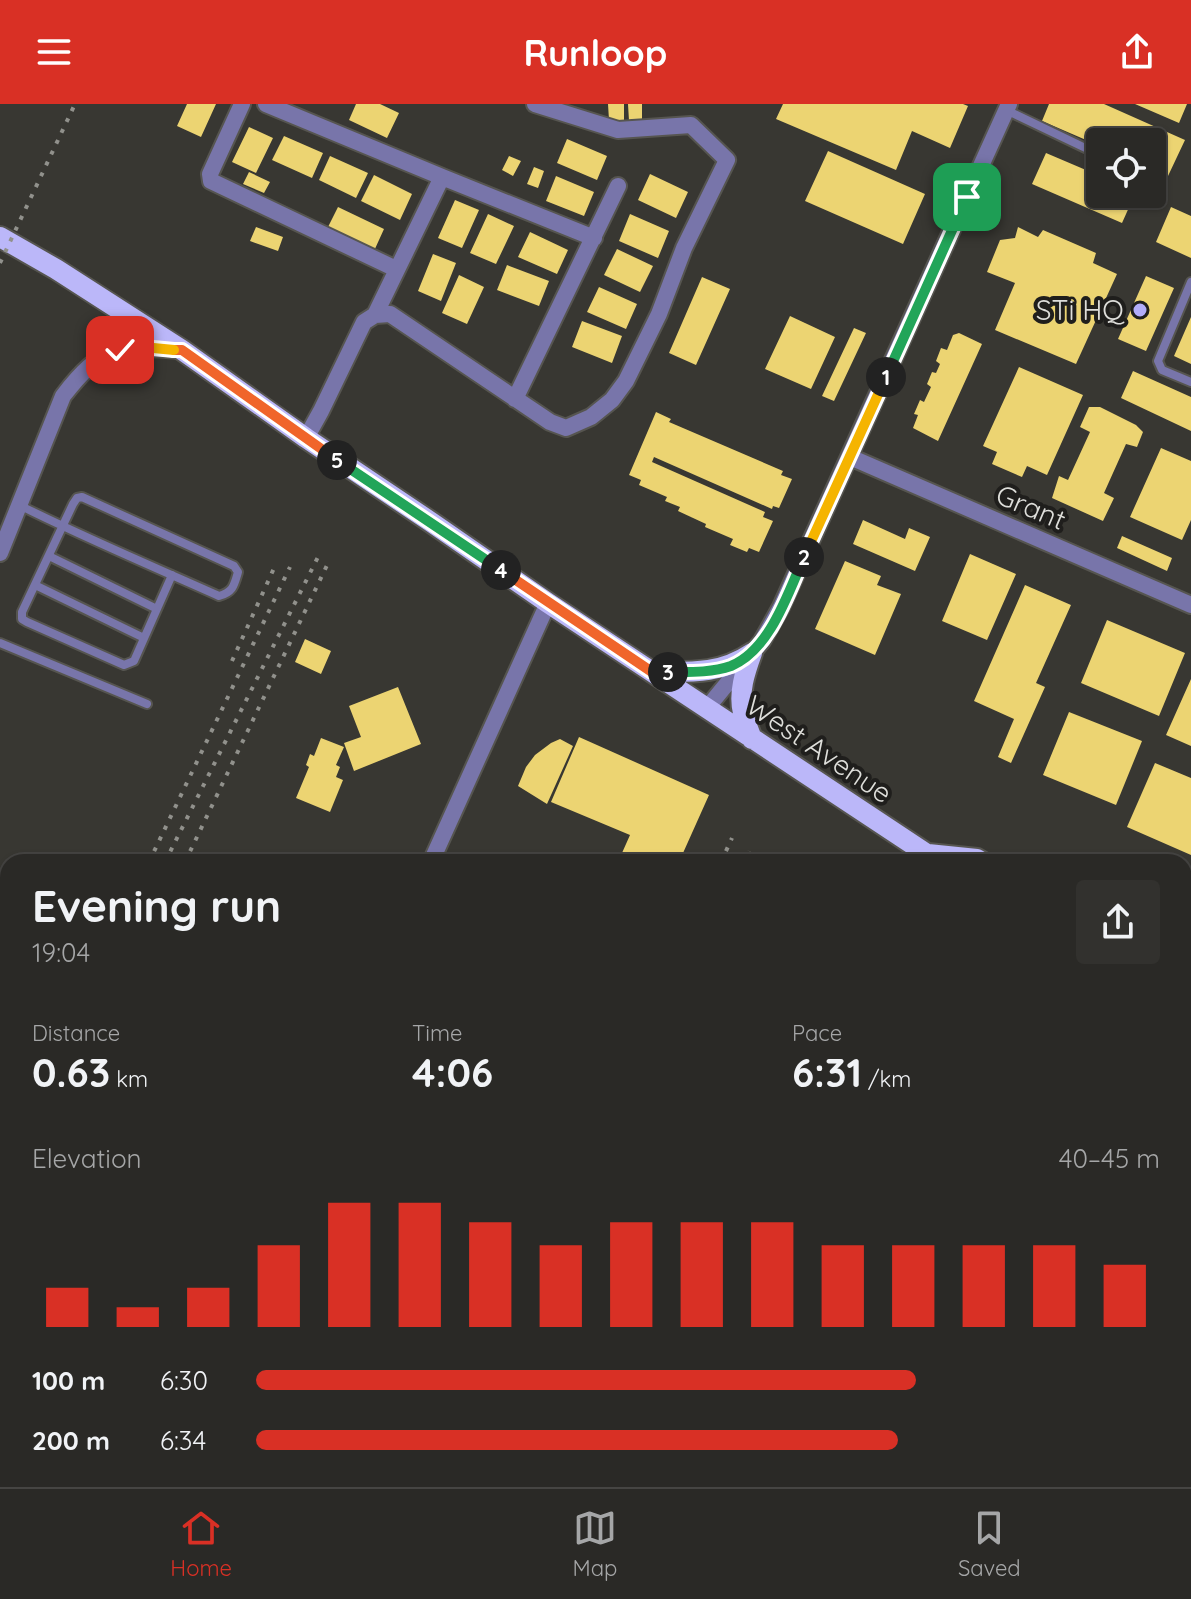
<!DOCTYPE html>
<meta charset="utf-8">
<style>
:root{--surface:#2a2926;--page:#32312e;--text:#f1f3f6;--muted:#a5a6a7;--line:#464543;--accent:#d93025}
body{margin:0;font-family:Quicksand,sans-serif;background:var(--page);color:var(--text);height:100vh;display:flex;flex-direction:column;font-size:30px;white-space:nowrap}
*{box-sizing:border-box;margin:0}
p{font-size:26px;color:var(--muted)}
.icon{flex:none;width:44px;height:44px;fill:none;stroke:currentColor;stroke-width:2;stroke-linecap:round;stroke-linejoin:round}
.map{position:relative;flex:1;overflow:hidden}
.drawer{position:absolute;left:0px;top:750px;width:1192px;height:634px;display:flex;flex-direction:column;background:var(--surface);border-radius:24px 24px 0 0;box-shadow:0 2px 6px #0004,0 0 0 2px var(--line)}
.drawer>*{flex:none}
.buttons{position:absolute;left:1086px;top:24px;display:grid;gap:16px}
.buttons a{display:grid;place-items:center;width:80px;height:80px;border-radius:8px;background:var(--surface);box-shadow:0 2px 6px #0004,0 0 0 2px var(--line);font-size:40px}
.pin{position:absolute;display:grid;place-items:center;width:68px;height:68px;color:#fff;margin:-34px;border-radius:16px;box-shadow:0 4px 12px #0006}
.km{position:absolute;width:40px;height:40px;margin:-20px;border-radius:50%;background:#222;color:#fff;font-size:22px;line-height:40px;text-align:center}
.round{display:grid;place-items:center;flex:none;width:84px;height:84px;border-radius:8px;background:var(--page)}
.head{display:flex;align-items:center;justify-content:space-between;height:136px;padding:0 32px}
h1{font-size:44px;font-weight:700;line-height:60px}
.stats{display:grid;grid-template-columns:repeat(3,1fr);gap:12px;height:136px;padding:8px 32px}
.stats div{display:grid;align-content:center}
.stats b{font-size:40px;font-weight:700}
.stats small{font-size:22px;font-weight:400}
.stats p{font-size:22px}
.chart{height:224px;padding:16px 32px}
.chart p{display:flex;justify-content:space-between}
.chart svg{width:100%;height:144px;margin-top:8px;stroke:var(--accent);stroke-width:6}
ul{padding:0 32px;list-style:none;font-size:26px}
li{display:grid;grid-template-columns:128px 96px 1fr;align-items:center;height:60px}
li i{height:20px;border-radius:10px;background:var(--accent)}
header{display:flex;justify-content:space-between;align-items:center;height:104px;padding:0 32px;background:var(--accent);color:#fff;font-size:36px;font-weight:700}
.tab-bar{display:flex;justify-content:space-around;align-items:center;height:112px;border-top:2px solid var(--line);background:var(--surface);font-size:22px;color:var(--muted)}
.tab-bar a{display:grid;justify-items:center;gap:4px}
.tab-bar .on{color:var(--accent)}
.map>svg:first-child{display:block}
.building{fill:#ecd472}
.lines{fill:none;stroke-linecap:round;stroke-linejoin:round}
.lane-casing{stroke:#565550;stroke-width:12}
.street-casing{stroke:#565550;stroke-width:20}
.primary-casing{stroke:#565550;stroke-width:24}
.highway-casing{stroke:#565550;stroke-width:28}
.lane{stroke:#7875aa;stroke-width:8}
.street{stroke:#7875aa;stroke-width:16}
.primary{stroke:#bbb7f9;stroke-width:20}
.highway{stroke:#d8d8f2;stroke-width:24}
.rail{stroke:#91918c;stroke-width:4;stroke-dasharray:4 8;stroke-linecap:butt}
.split-1-casing{stroke:#fff;stroke-width:16}
.split-2-casing{stroke:#fff;stroke-width:16}
.split-3-casing{stroke:#fff;stroke-width:16}
.split-4-casing{stroke:#fff;stroke-width:16}
.split-5-casing{stroke:#fff;stroke-width:16}
.split-6-casing{stroke:#fff;stroke-width:16}
.split-7-casing{stroke:#fff;stroke-width:16}
.split-1{stroke:#22a559;stroke-width:10}
.split-2{stroke:#f5b400;stroke-width:10}
.split-3{stroke:#22a559;stroke-width:10}
.split-4{stroke:#f0652b;stroke-width:10}
.split-5{stroke:#22a559;stroke-width:10}
.split-6{stroke:#f0652b;stroke-width:10}
.split-7{stroke:#f5b400;stroke-width:10}
.poi-dot{fill:#b2adf9;stroke:#1f1e1c;stroke-width:3}
.labels{text-anchor:middle;stroke-width:8;stroke-linejoin:round;paint-order:stroke}
.poi-label{font-size:28px;fill:#dededa;stroke:#1f1e1c;text-anchor:end}
.street-label{font-size:28px;fill:#dededa;stroke:#1f1e1c}
</style>
<header><svg class="icon" aria-label="menu" viewBox="0 0 24 24"><path d="M4 6h16M4 12h16M4 18h16"/></svg>Runloop<svg class="icon" aria-label="share" viewBox="0 0 24 24"><path d="M12 15V3M7 8l5-5 5 5M5 13v7h14v-7"/></svg></header>
<div class="map">
<svg width="1191" height="1383" viewBox="0 0 1191 1383">
<rect width="100%" height="100%" fill="#383732"/>
<path class="building" d="M187 0H216L201 33 177 22Z
M356 0H380L399 9 387 34 349 16Z
M608 0H624V16H609Z
M628 0H642V17H629Z
M783 0H963L968 2 950 44 912 27 896 66 776 15Z
M1049 0H1104L1185 36 1168 72 1152 65V38H1100V42L1042 17Z
M1135 0H1187L1179 19Z
M249 23 273 34 256 69 232 58Z
M284 32 323 49 312 74 272 56Z
M567 35 607 52 597 76 557 59Z
M828 47 925 90 903 140 805 97Z
M1046 49 1100 72V90H1135L1122 119 1032 80Z
M330 52 368 69 356 94 319 76Z
M509 52 521 57 513 72 502 66Z
M534 63 544 67 538 84 527 80Z
M249 68 270 78 264 89 243 80Z
M650 70 688 88 676 114 638 96Z
M374 71 412 90 400 116 361 97Z
M556 72 594 88 584 112 546 97Z
M455 96 479 106 462 144 438 134Z
M338 103 384 125 374 147 327 125Z
M1171 103 1191 112V154L1156 138Z
M488 110 514 122 496 160 470 149Z
M630 110 669 127 658 154 619 137Z
M256 123 283 133 278 147 250 137Z
M1018 123 1038 133 1043 126 1096 149 1093 159 1117 170 1076 260 995 226 1015 179 987 168 1000 136 1015 134Z
M530 128 568 146 557 170 518 153Z
M617 145 653 162 640 188 604 171Z
M433 150 456 159 441 197 418 187Z
M507 161 549 177 539 202 497 186Z
M459 171 484 183 467 220 442 209Z
M1146 172 1174 184 1146 247 1118 235Z
M702 173 730 185 696 261 669 249Z
M599 183 637 200 626 225 587 208Z
M790 212 835 233 811 285 765 265Z
M1191 213V260L1174 252Z
M582 217 622 232 612 259 572 243Z
M854 224 866 229 834 297 822 292Z
M959 229 982 240 938 337 913 324 918 311 914 310 920 296 924 298 931 283 927 280 932 268 936 269 940 260 936 257 941 244 947 246 953 231Z
M1019 263 1083 291 1047 371 1027 362 1022 373 992 360 997 348 983 342Z
M1133 267 1191 293V327L1121 294Z
M1089 303H1100L1136 321 1143 328 1137 343 1126 340 1104 389 1114 394 1103 417 1052 394 1059 372 1068 376 1090 328 1080 323Z
M656 308 671 315 669 318 783 367 781 371 792 375 779 404 773 402 772 405 654 353 652 358 765 408 763 413 773 417 759 448 749 444 747 448 730 441 733 435 705 423 706 420 678 407 680 403 665 397 667 393 639 381 641 376 629 371Z
M1161 344 1191 357V416L1182 436 1130 413Z
M863 416 905 435 909 424 930 433 915 467 853 440Z
M1122 432 1172 454 1167 467 1117 444Z
M970 450 1016 470 987 536 942 517Z
M845 457 881 472 877 481 901 490 875 551 815 525Z
M1025 481 1071 501 1036 579 1045 583 1011 659 998 653 1014 615 974 597Z
M1107 516 1185 549 1159 612 1081 579Z
M305 535 331 547 321 570 295 558Z
M1191 575V642L1166 631Z
M398 583 421 640 354 667 344 639 361 633 349 602Z
M1069 608 1142 637 1116 701 1043 671Z
M579 633 709 691 679 758H618L630 731 551 698Z
M321 634 344 643 336 661 340 663 336 673 343 676 330 708 296 694 309 663 306 661 310 650 314 652Z
M560 635 573 642 547 700 518 682 526 663 535 651 551 639Z
M1155 659 1191 674V751L1127 723Z
M0 884 4 886 8 905V992L0 1010Z
M1184 1026 1191 1030V1108L1186 1118 1184 1116Z
M1191 1131V1200L1184 1197V1146Z
M182 1376H229L240 1381 239 1383H208L199 1379 198 1383Z
M233 1376H283L280 1383H241L243 1380Z
M482 1376H613L629 1383H498Z
M791 1376H920L917 1383H788Z
M1045 1376H1060L1075 1383H1041Z"/>
<g class="lines">
<g class="lane-casing">
<path id="lane" d="M1006 6 1100 51
M1191 178 1158 257 1162 266 1191 278
M19 401C85 434 152 462 219 492 233 488 234 482 238 468L234 462 223 457 82 393 77 394 73 400 22 508V515L27 518 124 561 134 557 172 471
M49 452 157 505
M35 481 144 534
M0 539 147 600"/>
</g>
<g class="street-casing">
<path id="street" d="M242 0 210 70 211 77 396 165
M266 0 442 73
M375 211 390 210 550 318 566 324 591 313 612 296 626 277 659 210 684 144 727 56 691 21 618 26 535 0
M515 295 618 82
M306 334 321 307 364 218 375 211 442 73 594 134
M850 353 1191 501
M0 449 63 292C102 241 120 241 182 246
M707 604 762 537 781 503 1009 0
M431 758 548 499
M149 1383 152 1376
M719 1383 723 1376
M1165 1383 1168 1376"/>
</g>
<g class="primary-casing">
<path id="primary" d="M0 133 56 165 182 246 306 334 431 418 548 499 939 758
M752 549C745 568 738 589 743 609 745 618 749 626 752 635
M652 568C689 568 719 571 752 549
M928 750 977 755 982 758
M1184 866 1191 870
M1184 936 1191 941"/>
</g>
<g class="highway-casing">
<path id="highway" d="M1184 891 1191 896
M1184 921 1191 926"/>
</g>
<use href="#lane" class="lane"/>
<use href="#street" class="street"/>
<use href="#primary" class="primary"/>
<use href="#highway" class="highway"/>
<path class="rail" d="M0 159 75 0
M232 557 275 462
M149 758 290 463
M165 758 321 447
M185 758 330 455
M721 758 732 734
M744 758 749 747
M0 1070 8 1053
M443 1383 446 1376"/>
</g>
<g class="lines">
<g class="split-1-casing">
<path id="split-1" d="M886 273 967 93"/>
</g>
<g class="split-2-casing">
<path id="split-2" d="M804 453 886 273"/>
</g>
<g class="split-3-casing">
<path id="split-3" d="M668 568C689 568 711 569 731 562 770 546 788 489 804 453"/>
</g>
<g class="split-4-casing">
<path id="split-4" d="M501 466 652 568H668"/>
</g>
<g class="split-5-casing">
<path id="split-5" d="M337 356 501 466"/>
</g>
<g class="split-6-casing">
<path id="split-6" d="M174 246H182L337 356"/>
</g>
<g class="split-7-casing">
<path id="split-7" d="M120 246 143 243 174 246"/>
</g>
<use href="#split-1" class="split-1"/>
<use href="#split-2" class="split-2"/>
<use href="#split-3" class="split-3"/>
<use href="#split-4" class="split-4"/>
<use href="#split-5" class="split-5"/>
<use href="#split-6" class="split-6"/>
<use href="#split-7" class="split-7"/>
</g>
<circle class="poi-dot" cx="1140" cy="206" r="8"/>
<g class="labels">
<g class="poi-label">
<text x="1124" y="216">STi HQ</text>
</g>
<g class="street-label">
<text transform="translate(1031 403) rotate(23)" y="10">Grant</text>
<text transform="translate(819 645) rotate(34)" y="10">West Avenue</text>
</g>
</g>
</svg>
<div class="buttons">
<a><svg class="icon" aria-label="locate" viewBox="0 0 24 24"><circle cx="12" cy="12" r="6"/><path d="M12 2v4M12 18v4M2 12h4M18 12h4"/></svg></a>
</div>
<div class="pin" style="left:967px;top:93px;background:#1e9e55"><svg class="icon" aria-label="arrive" viewBox="0 0 24 24"><path d="M6 21V4h12l-3 4 3 4H6"/></svg></div>
<div class="pin" style="left:120px;top:246px;background:#d93025"><svg class="icon" aria-label="check" viewBox="0 0 24 24"><path d="M5 12l5 5 9-10"/></svg></div>
<b class="km" style="left:886px;top:273px">1</b>
<b class="km" style="left:804px;top:453px">2</b>
<b class="km" style="left:668px;top:568px">3</b>
<b class="km" style="left:501px;top:466px">4</b>
<b class="km" style="left:337px;top:356px">5</b>
<section class="drawer">
<div class="head"><div><h1>Evening run</h1><p>19:04</p></div><a class="round"><svg class="icon" aria-label="share" viewBox="0 0 24 24"><path d="M12 15V3M7 8l5-5 5 5M5 13v7h14v-7"/></svg></a></div>
<div class="stats">
<div><p>Distance</p><b>0.63<small> km</small></b></div>
<div><p>Time</p><b>4:06</b></div>
<div><p>Pace</p><b>6:31<small> /km</small></b></div>
</div>
<div class="chart"><p><span>Elevation</span>40–45 m</p>
<svg viewBox="0 0 160 44" preserveAspectRatio="none"><path d="M5 44V32M15 44V38M25 44V32M35 44V19M45 44V6M55 44V6M65 44V12M75 44V19M85 44V12M95 44V12M105 44V12M115 44V19M125 44V19M135 44V19M145 44V19M155 44V25"/></svg>
</div>
<ul>
<li><b>100 m</b>6:30<i style="width:73%"></i></li>
<li><b>200 m</b>6:34<i style="width:71%"></i></li>
</ul>
</section>
</div>
<nav class="tab-bar">
<a class="on"><svg class="icon" aria-label="home" viewBox="0 0 24 24"><path d="M3 11l9-7 9 7M6 9v11h12V9"/></svg>Home</a>
<a><svg class="icon" aria-label="map" viewBox="0 0 24 24"><path d="M3 6l6-2 6 2 6-2v14l-6 2-6-2-6 2zM9 4v14M15 6v14"/></svg>Map</a>
<a><svg class="icon" aria-label="saved" viewBox="0 0 24 24"><path d="M7 4h10v16l-5-4-5 4z"/></svg>Saved</a>
</nav>
